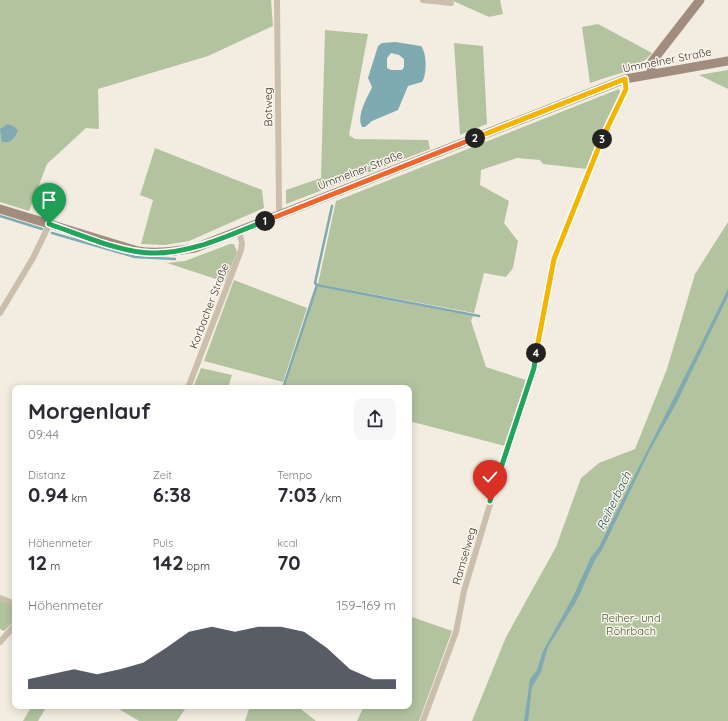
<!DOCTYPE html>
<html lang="de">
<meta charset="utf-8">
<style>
:root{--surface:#fff;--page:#f7f7f7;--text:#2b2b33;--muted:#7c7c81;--accent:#111827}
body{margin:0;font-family:Quicksand,sans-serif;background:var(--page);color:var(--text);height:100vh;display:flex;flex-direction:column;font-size:15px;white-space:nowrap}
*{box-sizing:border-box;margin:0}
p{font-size:13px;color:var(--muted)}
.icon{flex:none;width:22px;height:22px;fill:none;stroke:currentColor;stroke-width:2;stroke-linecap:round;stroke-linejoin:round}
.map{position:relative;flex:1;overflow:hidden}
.sheet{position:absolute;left:12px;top:385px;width:400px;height:324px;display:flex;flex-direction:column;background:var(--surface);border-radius:8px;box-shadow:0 2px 10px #0003}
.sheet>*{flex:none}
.pin{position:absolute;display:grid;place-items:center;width:34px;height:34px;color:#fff;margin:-41px -17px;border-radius:50% 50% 50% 0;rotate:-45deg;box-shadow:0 0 4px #0007}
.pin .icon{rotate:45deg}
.km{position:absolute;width:20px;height:20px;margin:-10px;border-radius:50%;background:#222;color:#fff;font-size:11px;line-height:20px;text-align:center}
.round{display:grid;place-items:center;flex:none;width:42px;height:42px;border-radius:8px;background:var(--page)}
.head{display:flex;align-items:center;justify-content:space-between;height:68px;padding:0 16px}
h1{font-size:22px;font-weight:700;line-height:30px}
.figures{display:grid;grid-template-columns:repeat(3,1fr);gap:6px;height:68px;padding:4px 16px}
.figures div{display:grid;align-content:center}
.figures b{font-size:20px;font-weight:700}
.figures small{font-size:11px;font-weight:400}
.figures p{font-size:11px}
.chart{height:112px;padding:8px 16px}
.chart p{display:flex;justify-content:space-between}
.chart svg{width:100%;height:72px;margin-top:4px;fill:var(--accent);opacity:.7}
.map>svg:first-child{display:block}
.green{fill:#b3c3a0}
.water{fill:#7faab1;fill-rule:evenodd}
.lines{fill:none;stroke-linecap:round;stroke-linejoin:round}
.stream{stroke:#7faab1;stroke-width:2.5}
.street{stroke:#ccbeac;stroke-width:6}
.secondary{stroke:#a08d7d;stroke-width:9}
.split-1-casing{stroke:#fff;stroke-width:8}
.split-2-casing{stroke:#fff;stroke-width:8}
.split-3-casing{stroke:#fff;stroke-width:8}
.split-4-casing{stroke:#fff;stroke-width:8}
.split-5-casing{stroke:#fff;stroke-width:8}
.split-1{stroke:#22a559;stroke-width:5}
.split-2{stroke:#f0652b;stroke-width:5}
.split-3{stroke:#f5b400;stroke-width:5}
.split-4{stroke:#f5b400;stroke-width:5}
.split-5{stroke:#22a559;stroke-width:5}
.labels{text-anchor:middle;stroke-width:3;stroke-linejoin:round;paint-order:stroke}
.street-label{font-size:11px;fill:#3a312b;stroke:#fbf6ed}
.park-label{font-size:11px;fill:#45592e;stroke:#fbf6ed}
.water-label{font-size:12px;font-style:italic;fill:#1f525c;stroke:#fbf6ed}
</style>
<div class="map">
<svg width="728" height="721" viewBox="0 0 728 721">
<rect width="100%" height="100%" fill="#f3ece0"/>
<path class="green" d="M0 0H271L273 26 208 56 98 89 99 129 86 128 47 164 29 211 0 202Z
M451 0H500L503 14 489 17Z
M598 24 652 53C635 73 614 74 590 83L582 27Z
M325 30 368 34 349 135 355 139 428 140 430 149 286 204V190L321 178Z
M454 43 483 46 487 124 460 135Z
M728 70V89L699 75Z
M619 89 621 94 587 169 543 164 540 160 517 158 481 170 480 185 509 201 504 223 518 241 513 268 506 277 484 273 474 313 318 284 336 201Z
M155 148 262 190 264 208 189 241 165 245 141 244 153 200 140 195Z
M728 222V721H472L506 637 556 547 581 478 599 463 635 449 667 369 695 274Z
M230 244H234L237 252 225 282 167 263 185 261Z
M234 280 307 308 283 382 204 361Z
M317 286 473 316 471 321 486 367 526 380 505 446 409 421V388H284Z
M201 368 232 375 228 388H193Z
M0 600 15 606V620L4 631 0 629Z
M409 616 452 631 419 721H357L364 706H409Z
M32 706H47L38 721H23Z
M114 706H187L177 721H139Z
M250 706H297L316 721H245Z"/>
<path class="water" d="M395 42 421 46C427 53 427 75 422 82L408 86 398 110 372 121 365 127H362C356 115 367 99 372 87L368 78 378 46 382 43ZM391 53 399 55 404 59V67L402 70H391L387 68V58Z
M8 124 15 127 18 131C14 139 11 143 2 142L0 129Z
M728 289V296L676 404 650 450 602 550 595 560 577 600 548 647 541 672 532 687 528 721H524L530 679 537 670 543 651 573 597 591 557 599 547C641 461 686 376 728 289Z"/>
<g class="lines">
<path class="stream" d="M0 216 42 229
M52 233 135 257 175 259
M317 285 479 316
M283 388 317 285 315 283 332 206"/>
<path class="street" d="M277 0 279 208 281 214
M423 0 451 3
M0 313 33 258 49 225
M188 388 241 250 242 243 239 231
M0 598 15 604
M0 642 15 625
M423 721 456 632 464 591 491 501 534 368 554 259 608 123 626 89 625 79"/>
<path class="secondary" d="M651 74V63L700 0
M0 209 138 251C158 254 176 251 195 248L625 79 728 61"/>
</g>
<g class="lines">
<g class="split-1-casing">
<path id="split-1" d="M49 224C79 234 121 253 152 253 191 254 229 235 265 221"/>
</g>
<g class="split-2-casing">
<path id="split-2" d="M265 221 475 138"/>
</g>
<g class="split-3-casing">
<path id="split-3" d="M475 138 625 79 626 89 602 139"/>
</g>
<g class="split-4-casing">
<path id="split-4" d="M536 353 554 259 602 139"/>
</g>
<g class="split-5-casing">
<path id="split-5" d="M490 501 534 368 536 353"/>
</g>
<use href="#split-1" class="split-1"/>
<use href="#split-2" class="split-2"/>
<use href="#split-3" class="split-3"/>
<use href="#split-4" class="split-4"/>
<use href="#split-5" class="split-5"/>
</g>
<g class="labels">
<g class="street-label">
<text transform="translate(667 60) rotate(-11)" y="4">Ummelner Straße</text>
<text transform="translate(268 107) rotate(-91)" y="4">Botweg</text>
<text transform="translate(360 170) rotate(-21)" y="4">Ummelner Straße</text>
<text transform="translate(209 306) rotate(-69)" y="4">Korbacher Straße</text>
<text transform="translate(464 556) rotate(-74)" y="4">Ramselweg</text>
</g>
<g class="park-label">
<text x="631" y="622">Reiher- und<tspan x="631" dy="13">Röhrbach</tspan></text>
</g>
<g class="water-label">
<text transform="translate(614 501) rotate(-64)" y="4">Reiherbach</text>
</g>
</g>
</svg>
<div class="pin" style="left:49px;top:224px;background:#1e9e55"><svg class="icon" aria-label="arrive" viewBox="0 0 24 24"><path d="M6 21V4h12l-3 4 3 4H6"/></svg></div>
<div class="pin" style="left:490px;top:501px;background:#d93025"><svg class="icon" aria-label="check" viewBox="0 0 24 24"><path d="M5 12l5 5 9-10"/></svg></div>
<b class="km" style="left:265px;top:221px">1</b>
<b class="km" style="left:475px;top:138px">2</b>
<b class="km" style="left:602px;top:139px">3</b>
<b class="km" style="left:536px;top:353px">4</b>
<section class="sheet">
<div class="head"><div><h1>Morgenlauf</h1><p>09:44</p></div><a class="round"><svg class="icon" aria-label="share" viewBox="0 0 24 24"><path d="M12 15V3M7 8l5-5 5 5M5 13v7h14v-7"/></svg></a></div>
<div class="figures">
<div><p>Distanz</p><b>0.94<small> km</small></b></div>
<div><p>Zeit</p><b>6:38</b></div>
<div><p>Tempo</p><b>7:03<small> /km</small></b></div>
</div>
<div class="figures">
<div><p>Höhenmeter</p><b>12<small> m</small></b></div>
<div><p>Puls</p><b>142<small> bpm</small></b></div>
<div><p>kcal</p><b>70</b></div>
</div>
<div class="chart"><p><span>Höhenmeter</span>159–169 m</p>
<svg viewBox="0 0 160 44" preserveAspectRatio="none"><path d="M0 44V38L10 35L20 32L30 35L40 32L50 28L60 19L70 9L80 6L90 9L100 6L110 6L120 9L130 19L140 32L150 38L160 38V44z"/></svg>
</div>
</section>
</div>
